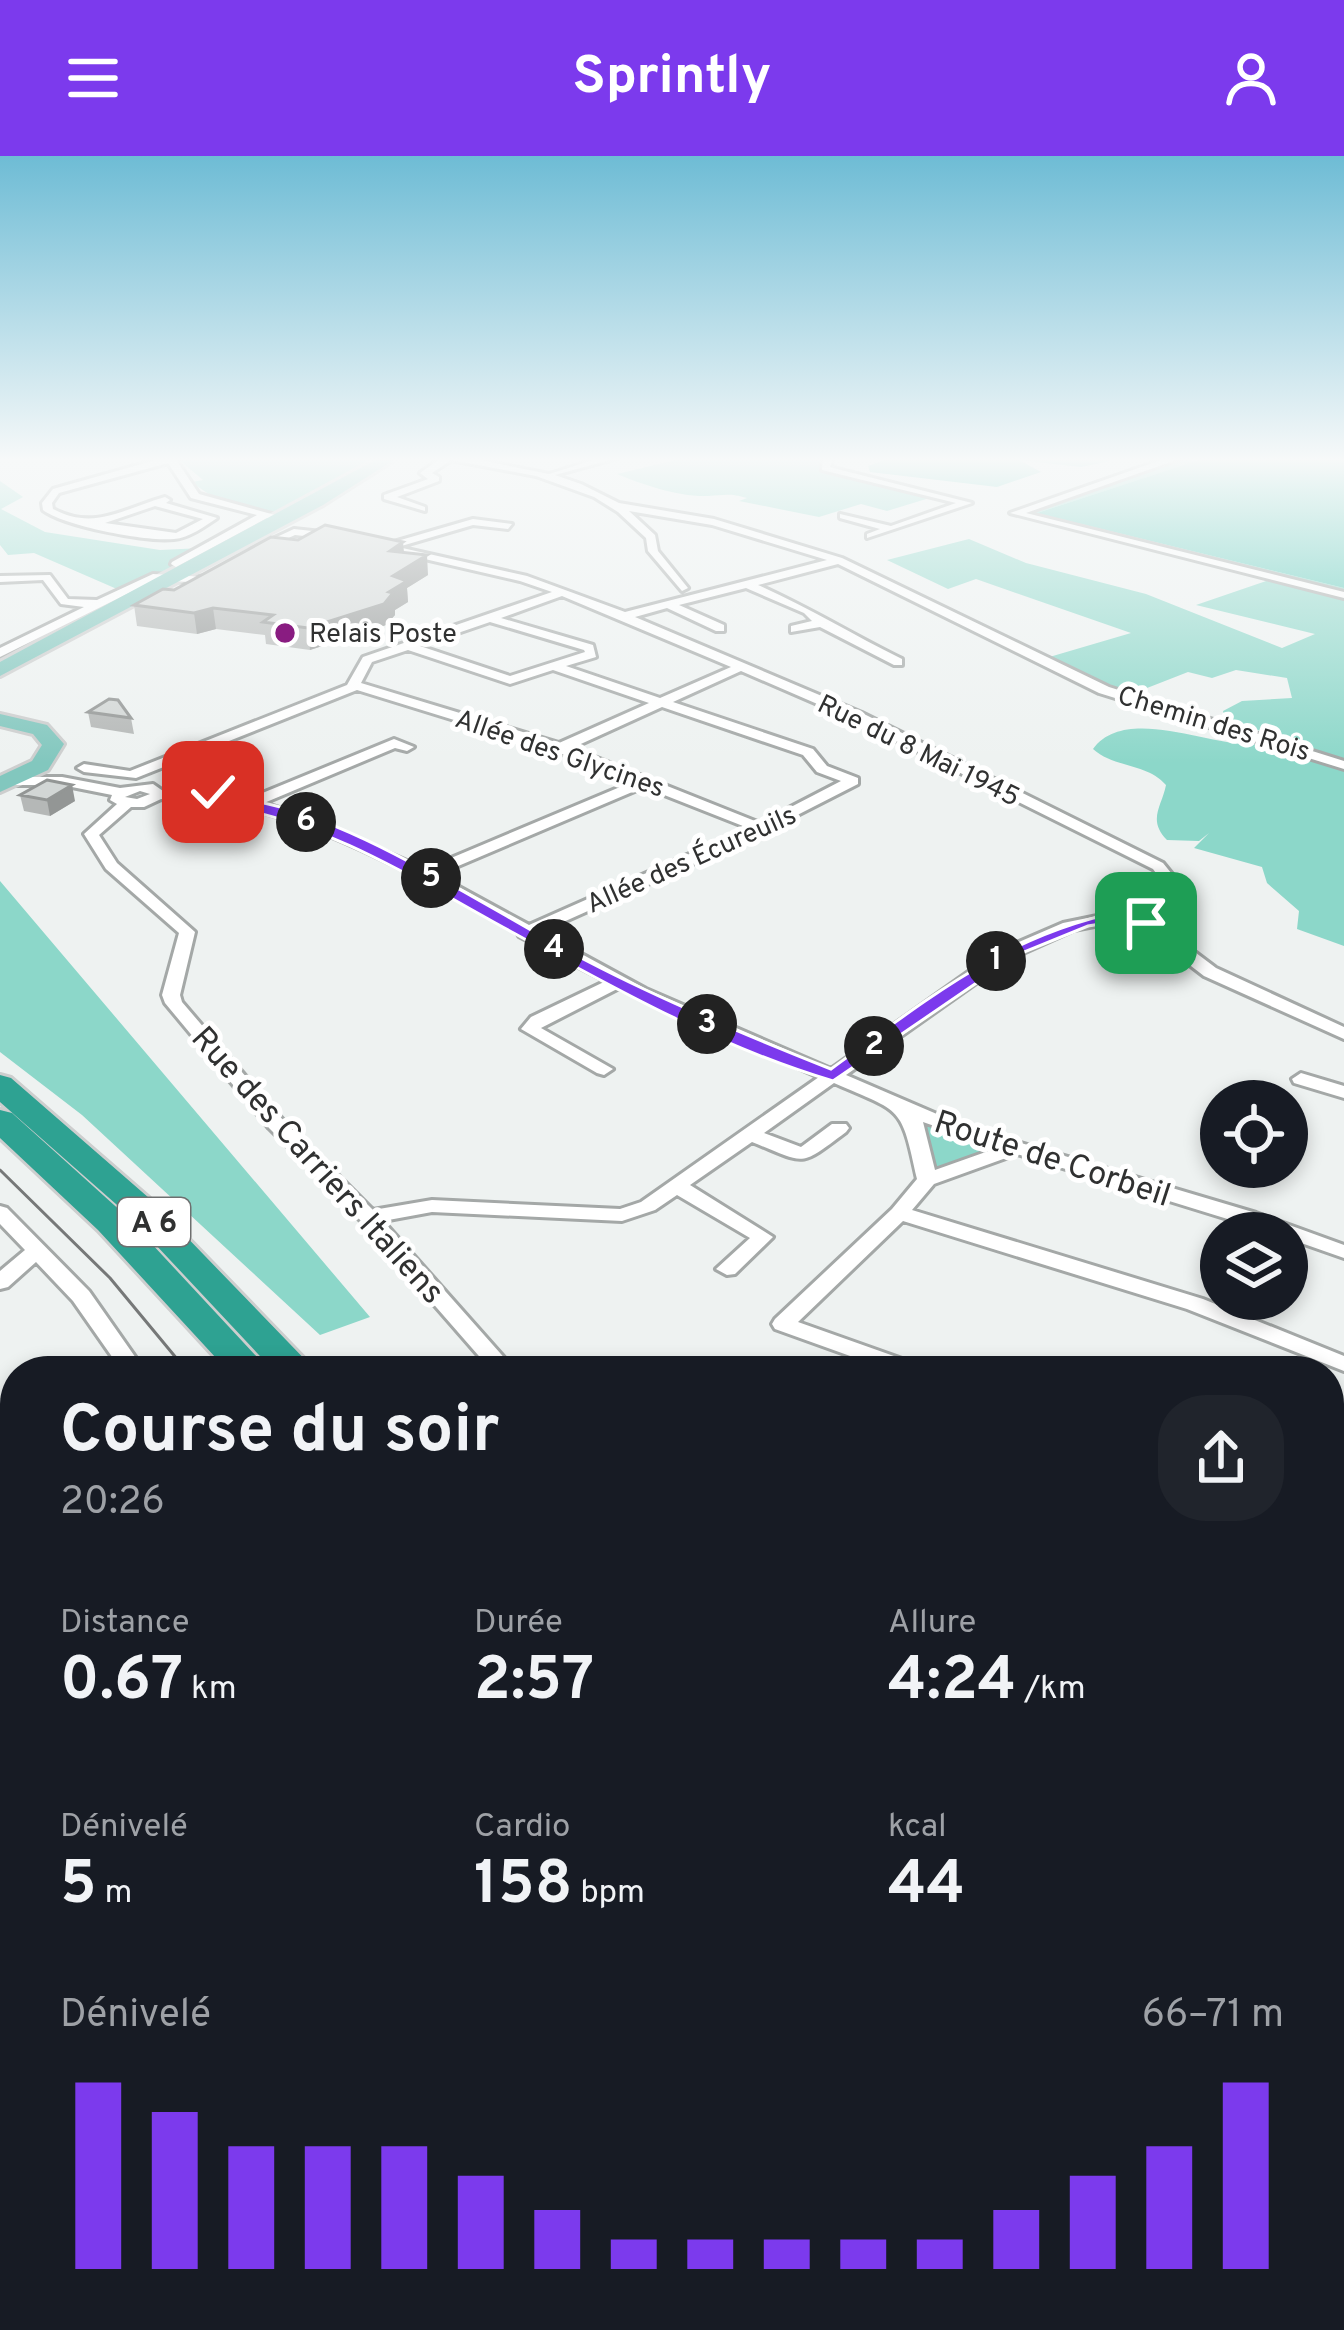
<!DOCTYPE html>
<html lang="fr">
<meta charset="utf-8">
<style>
:root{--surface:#171b24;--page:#20242c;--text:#f1f3f6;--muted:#9ea1a6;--accent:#7c3aed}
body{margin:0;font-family:Overpass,sans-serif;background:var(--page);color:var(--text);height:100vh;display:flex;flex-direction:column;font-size:45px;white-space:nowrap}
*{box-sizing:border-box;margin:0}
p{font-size:39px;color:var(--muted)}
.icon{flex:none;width:66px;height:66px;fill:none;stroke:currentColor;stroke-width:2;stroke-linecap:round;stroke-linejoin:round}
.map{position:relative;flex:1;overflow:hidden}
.side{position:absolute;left:0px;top:1200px;width:1344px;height:975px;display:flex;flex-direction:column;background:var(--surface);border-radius:48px 48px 0 0;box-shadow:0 6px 18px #0003}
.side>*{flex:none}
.buttons{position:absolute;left:1200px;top:924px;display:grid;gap:24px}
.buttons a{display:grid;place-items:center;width:108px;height:108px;border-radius:50%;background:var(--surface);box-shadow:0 6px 18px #0003;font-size:60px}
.pin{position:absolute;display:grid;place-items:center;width:102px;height:102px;color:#fff;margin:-51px;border-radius:24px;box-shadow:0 6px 18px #0006}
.km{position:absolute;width:60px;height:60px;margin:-30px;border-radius:50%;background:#222;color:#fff;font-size:33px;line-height:60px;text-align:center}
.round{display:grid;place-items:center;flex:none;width:126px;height:126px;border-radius:48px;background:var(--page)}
.headline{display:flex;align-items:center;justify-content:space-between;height:204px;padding:0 60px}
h1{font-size:66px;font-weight:700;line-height:90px}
.stats{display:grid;grid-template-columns:repeat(3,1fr);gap:18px;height:204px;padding:12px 60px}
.stats div{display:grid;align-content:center}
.stats b{font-size:60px;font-weight:700}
.stats small{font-size:33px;font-weight:400}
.stats p{font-size:33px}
.chart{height:336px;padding:24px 60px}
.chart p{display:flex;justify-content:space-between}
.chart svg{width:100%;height:216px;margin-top:12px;stroke:var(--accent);stroke-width:6}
header{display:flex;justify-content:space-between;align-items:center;height:156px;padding:0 60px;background:var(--accent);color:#fff;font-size:54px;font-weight:700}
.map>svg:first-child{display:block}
.green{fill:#8cd7c9}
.water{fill:#58c9b8}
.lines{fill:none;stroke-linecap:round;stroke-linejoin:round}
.minor-casing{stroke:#a4a8a7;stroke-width:6}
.primary-casing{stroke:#cdcece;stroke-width:6}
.motorway-casing{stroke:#cdcece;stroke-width:6}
.minor{fill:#fff;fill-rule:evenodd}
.primary{fill:#82c7be;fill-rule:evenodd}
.motorway{fill:#2ea292;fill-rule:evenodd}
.tram-far1{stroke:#767878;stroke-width:3}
.tram{stroke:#767878;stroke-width:4.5}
.wall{fill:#b5b8b7}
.shaded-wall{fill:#939695}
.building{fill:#d2d6d5;stroke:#939695;stroke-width:3}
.route{fill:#7c3aed;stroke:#fff;stroke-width:3}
.poi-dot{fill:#891c81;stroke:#fff;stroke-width:4.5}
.labels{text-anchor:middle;stroke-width:10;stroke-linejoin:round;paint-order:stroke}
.far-poi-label{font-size:27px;fill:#303131;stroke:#fff;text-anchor:start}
.far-street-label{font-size:27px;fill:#303131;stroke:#fff}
.shield{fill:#fff;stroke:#6e6f6f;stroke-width:3}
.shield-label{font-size:30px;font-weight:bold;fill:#303131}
.street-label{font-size:33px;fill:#303131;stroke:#fff}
</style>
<header><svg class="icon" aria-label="menu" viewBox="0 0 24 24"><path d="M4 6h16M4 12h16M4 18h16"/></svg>Sprintly<svg class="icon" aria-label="person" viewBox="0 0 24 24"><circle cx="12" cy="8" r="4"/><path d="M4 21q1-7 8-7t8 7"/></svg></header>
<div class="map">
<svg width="1344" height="2174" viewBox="0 0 1344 2174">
<rect width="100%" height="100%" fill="#eef2f1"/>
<path class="green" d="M177 302H379L283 356C252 359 215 346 192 326L203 324Z
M684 302H812L825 306 826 312 936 340 887 355 861 348 819 361 739 345 747 342C730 337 724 339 708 340 678 341 644 329 617 318Z
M1174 303 1197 305 1037 357 1344 432V790L1297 773 1299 755 1267 727 1262 711 1194 692 1209 677 1199 685 1167 684C1147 664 1162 650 1166 629 1147 607 1114 612 1093 593 1127 547 1215 594 1261 588L1265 576 1225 566 1223 555 1242 545 1292 542 1287 522 1236 514 1212 522 1188 516 1124 541 1046 502 1131 477 976 423 948 433 887 404 969 383 1026 407 1146 438 1282 492 1315 478 1196 449 1278 421 1015 357Z
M0 325 23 341 1 353 45 376 160 394 223 391 133 440 34 397 8 399 0 389Z
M0 725 370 1161 320 1179 82 959 0 896Z
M926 965 988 991 989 995 940 1014 932 1012 920 967Z
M15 1595V1984L0 1973V1776L11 1727 0 1690V1612Z
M15 2156V2160H478L471 2174H0V2163Z"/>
<path class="water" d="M890 302H1106L1110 305 1081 311 1019 304 1041 316 997 331 870 316 868 310Z
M1205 302H1344V432L1081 368 1024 359 1022 356 1037 357Z"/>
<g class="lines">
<g class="minor-casing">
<path id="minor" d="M163 302H175L199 338 286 362 281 365 267 362 176 411 171 408 172 406 257 359 191 342 168 307 59 337 52 347 53 353C94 375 123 353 165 341L170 344 166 347 217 362C205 370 189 382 174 383 147 386 64 370 43 354L42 347 53 333ZM155 350 203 363 176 377 105 367Z
M441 302H470L549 318 600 302H617L555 319 581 328 619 347 714 363 842 402 1109 531 1344 605V613L1099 537 838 408 758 429C808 451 853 479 902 503V509H894L820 471 791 476V470L812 465 804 457 746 432 679 449 724 469V475H716L667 452 635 461 862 557 1163 707 1180 728 1163 756 1147 760 1216 812 1344 871V883L1204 820 1130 763 1074 774 1010 803 846 919 967 971 1256 1057 1344 1089V1102L1287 1082V1077H1273L1017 998 934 1028 912 1054 1203 1143 1344 1200V1215L1187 1153 903 1065 798 1166 922 1210 925 1215H892L775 1173 772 1168 775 1163 892 1053 917 1023C901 949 903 957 834 927L764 977 801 991 832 968H846L849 972 846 976C798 1012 807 1008 752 986L690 1029 773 1081 735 1118 727 1119 716 1113 750 1082 677 1039 655 1054 622 1065 432 1056 383 1065 516 1215H492L354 1057 269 972 165 847 162 839 179 777 106 713 84 678 117 648 110 644 112 639 62 629H10L3 625 10 621H62L120 632 153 628 163 635 248 643 394 583 414 591 407 595 395 592 264 647 304 660 425 713 632 626 555 595 357 534 136 622 84 616 77 612 84 608 130 615 347 529 363 501 552 436 520 425 373 391V387L387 388 473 363 512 368 508 373 473 369 398 391 527 420 625 456 827 404 712 369 629 355 655 379 658 395 688 432 682 435 648 395 646 382 618 356 594 341 536 320 451 304 432 317 439 321V325L397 341 425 351V355L384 343V339L428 323 420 317ZM562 440 731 511 660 542 566 510 596 501 593 489 501 462ZM490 466 584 494 585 496 510 520 420 490ZM408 494 510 528 553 514 649 547 559 587 361 527 372 506ZM741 515 852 563 1153 713 1164 728 1151 749 1063 767 998 795 831 913 646 833 541 776 766 675 858 628V622L827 610 813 593 673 546ZM662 551 803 599 817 616 841 625 760 667 572 592ZM644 631 748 672 529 769 437 719ZM140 635 150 638 137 643 125 641ZM161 643C191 647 225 646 254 654 347 679 434 730 517 776L519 780 606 825 531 861 521 873 597 917 604 919 613 913 541 872 619 832 819 921 641 1046 620 1053 432 1044 373 1054 283 964 182 846 180 839 195 776 117 707 99 679 131 651H144ZM923 966 997 992 935 1014Z
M823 302H833L830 311 837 313 972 347 867 382V378L880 373 840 362V358L891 370 956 347 822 314Z
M1167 302 1179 303 1026 357 1344 436V442L1010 357Z
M294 373 340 378 345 381 340 384 295 379 260 395 251 393Z
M153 418 206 421 212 424 206 427 155 424 0 501V492L84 451 61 448 43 424 0 426V420L50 419 68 443 97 444Z
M1301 917 1344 930V942L1294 927 1292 923Z
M0 1050 7 1052 89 1135 145 1215H122L73 1145 36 1106 8 1131 0 1133V1115L25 1094 0 1068Z
M1070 1204 1078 1206 1081 1211 1079 1215H1056L1062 1206Z
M1329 1372 1344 1377V1397L1329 1392Z
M1344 1690V1730L1329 1731V1702L1333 1694Z
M1344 1836V1866L1329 1867V1837Z
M624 2160H664L671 2174H630Z"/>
</g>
<g class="primary-casing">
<path id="primary" d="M379 302H397L323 349 0 520V506Z
M0 558 47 569 64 588 48 614 0 636V620L32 605 42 589 33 578 0 570Z"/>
</g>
<g class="motorway-casing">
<path id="motorway" d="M0 919 11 922 149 1042 316 1215H274L125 1056 0 946Z
M0 954 12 957 124 1058 270 1215H228L98 1074 0 982Z
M933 2160H1061L1067 2174H939Z"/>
</g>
<use href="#minor" class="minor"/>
<use href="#primary" class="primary"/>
<use href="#motorway" class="motorway"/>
<path class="tram-far1" d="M0 1014 110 1122 187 1215"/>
<path class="tram" d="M1329 2075 1344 2091
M1329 2101 1344 2117"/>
</g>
<path class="wall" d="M404 396 428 419 407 432 408 446 395 454V459L386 469 310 494 266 488 265 479 216 473 197 478 137 470 134 449Z
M88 556 131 562 134 578 91 571Z
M20 639 75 645 50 660 24 655Z"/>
<path class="shaded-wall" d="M403 386 405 406 390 395Z
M427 399 428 419 407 432 408 446 395 454V459L386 469 310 494 308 472Z
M213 452 216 473 197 478 194 457Z
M72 629 75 645 50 660 47 644Z"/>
<path class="building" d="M325 369 403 386 390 395 427 399 393 420 407 425 389 436 393 437 384 448 308 472 263 466 273 459 213 452 194 457 134 449 163 433 174 434 271 381 298 384Z
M109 543 118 544 131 562 88 556Z
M47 624 72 629 47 644 20 639Z"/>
<linearGradient id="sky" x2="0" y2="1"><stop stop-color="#6ebcd5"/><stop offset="0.5" stop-color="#f7f9f9"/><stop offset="1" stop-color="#f7f9f9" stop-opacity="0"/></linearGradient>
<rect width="1344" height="607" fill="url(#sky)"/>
<path class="route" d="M213 632 235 638V643C338 649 495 758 589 806 668 847 750 881 831 913 929 842 1012 773 1135 753L1153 767 1146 772 1131 763 1088 770 1019 798 833 925C714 890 599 824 490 764 404 716 319 665 221 649L222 642 206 636Z"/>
<circle class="poi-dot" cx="285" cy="477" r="12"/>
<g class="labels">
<g class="far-poi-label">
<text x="309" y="486">Relais Poste</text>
</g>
<g class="far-street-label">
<text transform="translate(1214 567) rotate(17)" y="9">Chemin des Rois</text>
<text transform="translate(919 594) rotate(26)" y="9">Rue du 8 Mai 1945</text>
<text transform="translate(560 597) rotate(19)" y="9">Allée des Glycines</text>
<text transform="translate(691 703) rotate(-24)" y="9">Allée des Écureuils</text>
</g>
<rect class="shield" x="118" y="1042" width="72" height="48" rx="9"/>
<g class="shield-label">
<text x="154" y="1076">A 6</text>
</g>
<g class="street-label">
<text transform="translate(1053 1001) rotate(18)" y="12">Route de Corbeil</text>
<text transform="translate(319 1008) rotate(48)" y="12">Rue des Carriers Italiens</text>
</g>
</g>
</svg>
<div class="buttons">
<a><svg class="icon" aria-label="locate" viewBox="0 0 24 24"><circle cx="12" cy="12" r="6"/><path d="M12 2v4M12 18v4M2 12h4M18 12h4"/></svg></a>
<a><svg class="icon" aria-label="layers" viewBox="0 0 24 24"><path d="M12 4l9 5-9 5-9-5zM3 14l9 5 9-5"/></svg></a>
</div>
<div class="pin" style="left:1146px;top:767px;background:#1e9e55"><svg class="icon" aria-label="arrive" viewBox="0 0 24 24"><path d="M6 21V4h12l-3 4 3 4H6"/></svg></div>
<div class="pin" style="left:213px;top:636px;background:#d93025"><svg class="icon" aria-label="check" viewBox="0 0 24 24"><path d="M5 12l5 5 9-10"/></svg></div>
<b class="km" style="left:996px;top:805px">1</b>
<b class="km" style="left:874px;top:890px">2</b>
<b class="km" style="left:707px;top:868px">3</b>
<b class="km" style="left:554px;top:793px">4</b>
<b class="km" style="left:431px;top:722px">5</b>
<b class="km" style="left:306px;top:666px">6</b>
<section class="side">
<div class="headline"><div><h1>Course du soir</h1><p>20:26</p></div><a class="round"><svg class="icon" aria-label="share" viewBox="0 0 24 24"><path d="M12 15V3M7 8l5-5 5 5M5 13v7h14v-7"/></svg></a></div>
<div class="stats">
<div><p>Distance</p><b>0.67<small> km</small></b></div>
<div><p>Durée</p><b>2:57</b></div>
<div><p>Allure</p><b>4:24<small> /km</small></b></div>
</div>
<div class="stats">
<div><p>Dénivelé</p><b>5<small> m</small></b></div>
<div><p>Cardio</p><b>158<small> bpm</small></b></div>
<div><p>kcal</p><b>44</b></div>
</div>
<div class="chart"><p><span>Dénivelé</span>66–71 m</p>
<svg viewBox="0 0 160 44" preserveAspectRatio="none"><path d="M5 44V6M15 44V12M25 44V19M35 44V19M45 44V19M55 44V25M65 44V32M75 44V38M85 44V38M95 44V38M105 44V38M115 44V38M125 44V32M135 44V25M145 44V19M155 44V6"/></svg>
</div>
</section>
</div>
